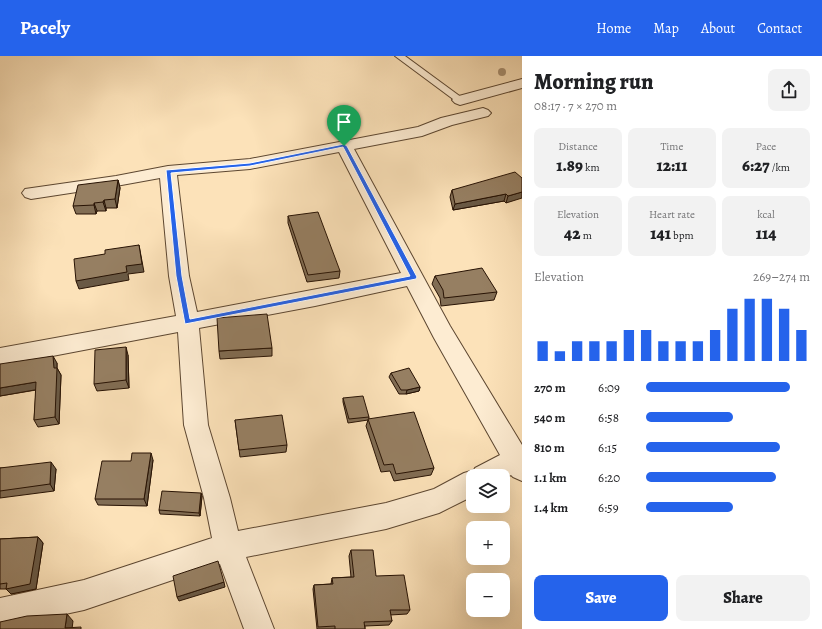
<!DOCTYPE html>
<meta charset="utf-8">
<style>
:root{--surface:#fff;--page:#f2f2f2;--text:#202124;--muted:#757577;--accent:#2563eb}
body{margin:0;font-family:Alegreya,serif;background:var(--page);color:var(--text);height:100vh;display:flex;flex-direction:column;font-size:15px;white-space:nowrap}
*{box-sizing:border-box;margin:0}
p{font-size:13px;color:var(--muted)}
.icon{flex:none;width:22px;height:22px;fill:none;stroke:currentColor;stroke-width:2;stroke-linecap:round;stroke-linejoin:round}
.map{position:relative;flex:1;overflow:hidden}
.side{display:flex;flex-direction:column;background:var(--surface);width:300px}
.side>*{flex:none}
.buttons{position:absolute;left:466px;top:413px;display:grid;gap:8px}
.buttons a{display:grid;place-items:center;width:44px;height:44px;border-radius:8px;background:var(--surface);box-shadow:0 4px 16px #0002;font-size:20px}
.pin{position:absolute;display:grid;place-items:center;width:34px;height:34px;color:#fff;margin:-41px -17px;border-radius:50% 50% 50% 0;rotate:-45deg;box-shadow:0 0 4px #0007}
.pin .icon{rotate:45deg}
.round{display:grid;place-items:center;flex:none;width:42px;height:42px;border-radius:8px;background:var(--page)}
.summary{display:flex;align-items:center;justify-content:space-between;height:68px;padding:0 12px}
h1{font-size:22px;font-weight:800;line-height:30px}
.figures{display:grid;grid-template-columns:repeat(3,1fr);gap:6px;height:68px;padding:4px 12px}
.figures div{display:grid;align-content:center;border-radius:8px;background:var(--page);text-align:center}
.figures b{font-size:17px;font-weight:800}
.figures small{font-size:11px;font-weight:400}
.figures p{font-size:11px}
.chart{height:112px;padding:8px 12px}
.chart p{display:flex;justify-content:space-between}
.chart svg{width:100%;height:72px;margin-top:4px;stroke:var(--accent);stroke-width:6}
.primary-button{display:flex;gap:8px;margin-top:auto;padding:8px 12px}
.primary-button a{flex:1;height:46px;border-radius:8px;background:var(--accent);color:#fff;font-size:16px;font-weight:800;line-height:46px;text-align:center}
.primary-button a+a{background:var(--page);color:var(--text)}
ul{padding:0 12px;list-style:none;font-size:13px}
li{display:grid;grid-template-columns:64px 48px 1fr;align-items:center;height:30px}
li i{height:10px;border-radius:5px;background:var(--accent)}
header{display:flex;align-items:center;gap:24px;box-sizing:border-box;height:56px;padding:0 20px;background:var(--accent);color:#fff}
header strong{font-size:19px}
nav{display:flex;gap:22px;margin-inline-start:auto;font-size:14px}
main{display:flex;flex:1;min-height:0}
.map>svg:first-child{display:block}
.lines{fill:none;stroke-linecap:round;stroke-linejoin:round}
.service-casing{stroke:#5d4731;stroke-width:2}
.minor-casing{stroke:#5d4731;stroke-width:2}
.service{fill:#fdecd2;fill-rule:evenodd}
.minor{fill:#fdecd2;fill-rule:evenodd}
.tree{fill:#aa9172}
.wall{fill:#816d54;stroke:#281304}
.shaded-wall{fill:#695945;stroke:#281304}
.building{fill:#967f62;stroke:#281304}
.route{fill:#2563eb;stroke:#fff;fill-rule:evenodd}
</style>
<header>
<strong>Pacely</strong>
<nav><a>Home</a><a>Map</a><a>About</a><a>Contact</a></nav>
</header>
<main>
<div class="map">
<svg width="522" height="573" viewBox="0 0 522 573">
<rect width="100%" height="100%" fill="#fce2b9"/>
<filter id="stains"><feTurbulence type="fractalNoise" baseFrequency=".005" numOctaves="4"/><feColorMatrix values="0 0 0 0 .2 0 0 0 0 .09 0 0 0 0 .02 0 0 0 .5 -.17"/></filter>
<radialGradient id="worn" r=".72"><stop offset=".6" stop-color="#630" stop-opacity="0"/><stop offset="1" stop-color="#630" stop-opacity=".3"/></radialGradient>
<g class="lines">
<g class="service-casing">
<path id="service" d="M395 0H405L465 44 463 46H457Z"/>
</g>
<g class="minor-casing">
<path id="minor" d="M522 23V32L460 49 455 47 452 44 455 41Z
M483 52 488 54 491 57 488 60 452 69 422 80 354 93 450 270 522 389V425L513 421 511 419 503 423V420H473V440L439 457 386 473 246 501 274 573H244L220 508 84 554 0 572V542L84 524 212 482 204 442 184 369 178 276 0 310V292L176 260 169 220 160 122 116 130 31 143 25 141 22 137 25 133 116 120 168 110 250 103 418 71 441 62ZM339 96 401 217 197 256 189 220 177 119 250 113ZM407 230 434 282 500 399 475 412 474 414 464 417 434 433 386 447 238 475 230 442 208 369 199 272 315 250Z"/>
</g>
<use href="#service" class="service"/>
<use href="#minor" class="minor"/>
</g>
<circle class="tree" cx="502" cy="16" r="4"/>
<path class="wall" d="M522 122 506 147 504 145 453 154 450 141 452 134Z
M118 124 120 132 117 152H106V155H97L96 158H76L73 150Z
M288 160 340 215 339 222 307 226 288 167Z
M435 220 497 236 494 244 441 250 440 242 432 228Z
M272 292V300L220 303 219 295Z
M128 299 129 332 97 335 94 328Z
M57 307V312L61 319 59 368 38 371 34 364 36 334 0 340Z
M391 317 420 331 419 335 406 338H399L389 321Z
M343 342 369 361V363L434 412 431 419 394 425 390 415 381 416 366 370 368 364 348 367 343 346Z
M235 364 287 389 286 396 240 401Z
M153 404 147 450 98 449 95 443Z
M0 412 56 413 54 435 0 442Z
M202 440 200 460 160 458 159 454Z
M38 481 43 487 36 533 11 538 6 533H0V483Z
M351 494 376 520 410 554 407 558 390 559 392 565 389 569 365 570V573H317L313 533 314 529 331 528 332 522 351 521 349 500Z"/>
<path class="shaded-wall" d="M118 124 120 132 117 152 115 143Z
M522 136V142L506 147 508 140Z
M506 138 504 145 453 154 455 148Z
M104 144 106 152V155L103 146Z
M94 147 97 155 96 158 94 149Z
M139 189 144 216 128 218 129 224 79 233 76 225Z
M126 291 128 299 129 332 126 324Z
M53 300 57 307V312L61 319 59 368 55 361Z
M36 326 40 333 0 340V332Z
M420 331 419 335 406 338 407 334Z
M151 397 153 404 147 450 144 443Z
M51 406 56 413 54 435 50 428Z
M201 437 202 440 200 460 199 457Z
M38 481 43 487 36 533 11 538 6 533Z
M224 526 225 531 179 545 177 541Z
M67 558 73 565 72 573 65 572Z"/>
<path class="building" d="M515 116 522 122V136L508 140 506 138 455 148 452 134Z
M118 124 115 143 104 144 103 146 94 147V149L73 150 78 129Z
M318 156 340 215 308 219 288 160Z
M139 189 142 208 126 210 127 216 76 225 74 203 105 198V194Z
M482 212 497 236 444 242 443 234 435 220Z
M267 258 272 292 219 295 217 262Z
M126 291V324L94 328 95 294Z
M53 300 54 312H57L55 361 34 364 36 326 0 332V308Z
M409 312 420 331 407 334H401L391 317Z
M363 340 369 361 349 363 343 342Z
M414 356 434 412 396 418 393 408 384 409 368 363Z
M282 359 287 389 239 394 235 364Z
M132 397H151L144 443H95L102 405H131Z
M51 406 50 428 0 435V412Z
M162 435 201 437 199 457 159 454Z
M38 481 30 528 6 533 7 527 0 528V483Z
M351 494H373L376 520 404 519 410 554H390L392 565 364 566 365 573H335V570L318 571 314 529 333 528 332 522 354 521Z
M218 505 224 526 177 541 173 520Z
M67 558 65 572 81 571V573H0V566L27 560Z"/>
<path class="route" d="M344 88 347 90 417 221 416 223 185 268 176 220 166 114 250 107ZM343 91 410 220 190 263 182 220 171 117 250 110Z"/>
<rect width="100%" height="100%" filter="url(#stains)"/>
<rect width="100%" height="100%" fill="url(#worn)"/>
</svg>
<div class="buttons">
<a><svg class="icon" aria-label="layers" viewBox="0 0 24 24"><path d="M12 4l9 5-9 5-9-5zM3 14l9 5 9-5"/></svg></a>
<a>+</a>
<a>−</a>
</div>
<div class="pin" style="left:344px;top:90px;background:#1e9e55"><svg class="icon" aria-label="arrive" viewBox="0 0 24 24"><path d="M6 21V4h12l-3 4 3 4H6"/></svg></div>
</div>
<section class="side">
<div class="summary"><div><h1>Morning run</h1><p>08:17 · 7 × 270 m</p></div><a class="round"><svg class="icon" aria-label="share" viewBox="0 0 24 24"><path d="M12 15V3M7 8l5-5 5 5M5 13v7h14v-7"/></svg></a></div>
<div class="figures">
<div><p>Distance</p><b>1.89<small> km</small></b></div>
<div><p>Time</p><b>12:11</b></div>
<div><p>Pace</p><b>6:27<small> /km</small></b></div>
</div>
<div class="figures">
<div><p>Elevation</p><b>42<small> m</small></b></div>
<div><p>Heart rate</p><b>141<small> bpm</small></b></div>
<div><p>kcal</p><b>114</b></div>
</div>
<div class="chart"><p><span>Elevation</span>269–274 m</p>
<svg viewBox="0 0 160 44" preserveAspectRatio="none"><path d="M5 44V32M15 44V38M25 44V32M35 44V32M45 44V32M55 44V25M65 44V25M75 44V32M85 44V32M95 44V32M105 44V25M115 44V12M125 44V6M135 44V6M145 44V12M155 44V25"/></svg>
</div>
<ul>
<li><b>270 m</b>6:09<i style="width:88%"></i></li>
<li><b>540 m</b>6:58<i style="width:53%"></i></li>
<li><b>810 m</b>6:15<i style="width:82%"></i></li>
<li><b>1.1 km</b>6:20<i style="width:79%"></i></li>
<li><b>1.4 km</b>6:59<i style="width:53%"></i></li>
</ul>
<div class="primary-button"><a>Save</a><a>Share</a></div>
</section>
</main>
